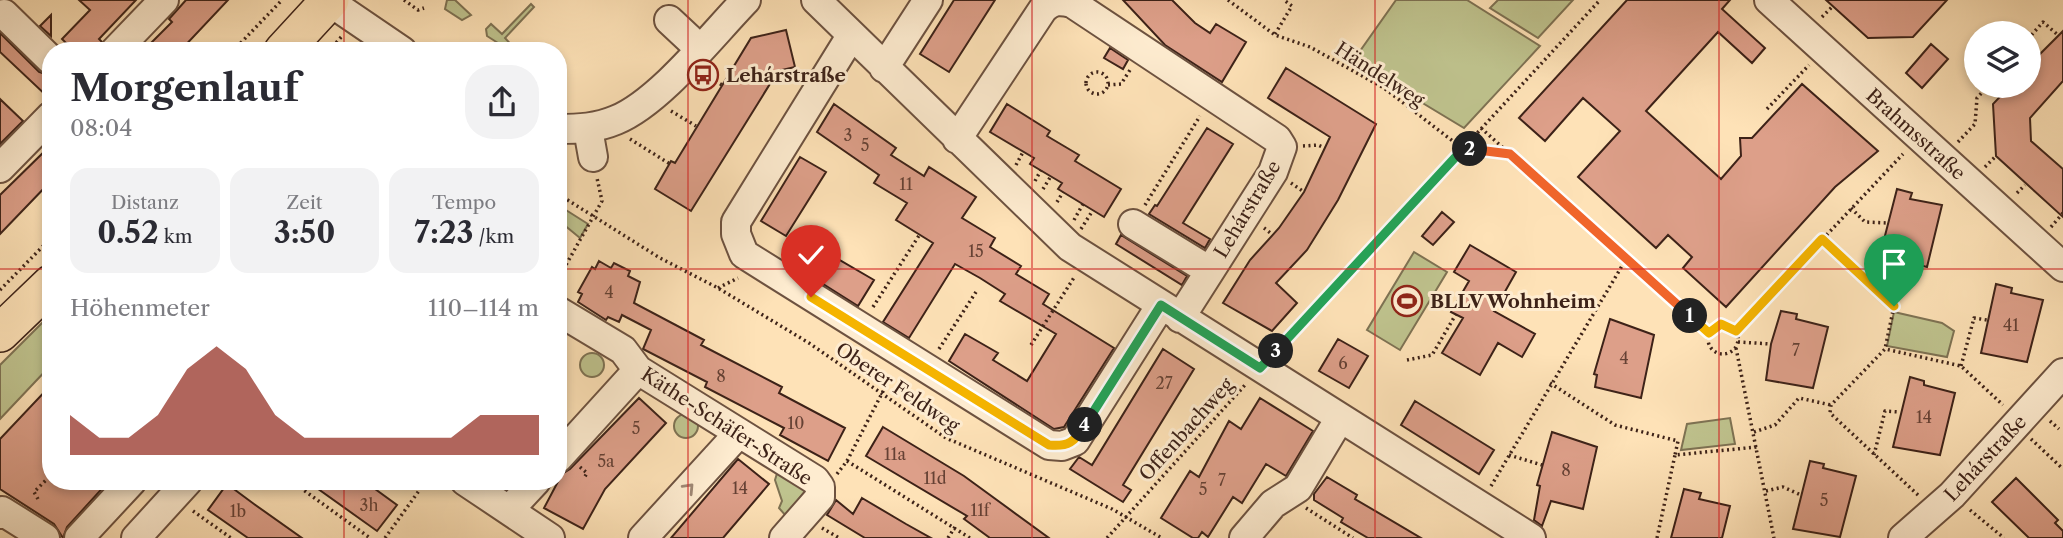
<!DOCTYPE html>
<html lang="de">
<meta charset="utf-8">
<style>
:root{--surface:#fff;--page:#f2f2f3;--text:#2b2b33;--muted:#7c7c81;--accent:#8f2418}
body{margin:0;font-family:"Libre Caslon Text",serif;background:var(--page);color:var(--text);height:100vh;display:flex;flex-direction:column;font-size:26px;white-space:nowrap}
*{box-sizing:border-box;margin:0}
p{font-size:23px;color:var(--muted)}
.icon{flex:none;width:38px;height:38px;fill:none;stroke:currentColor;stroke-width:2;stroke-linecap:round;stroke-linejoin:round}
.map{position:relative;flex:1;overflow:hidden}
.panel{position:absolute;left:42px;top:42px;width:525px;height:448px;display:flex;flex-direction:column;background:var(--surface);border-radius:28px;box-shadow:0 4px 10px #0003}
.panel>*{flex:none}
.fabs{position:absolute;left:1964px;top:21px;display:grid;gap:14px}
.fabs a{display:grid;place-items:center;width:77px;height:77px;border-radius:50%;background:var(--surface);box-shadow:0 4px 10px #0003;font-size:35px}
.pin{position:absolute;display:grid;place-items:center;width:60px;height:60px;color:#fff;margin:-72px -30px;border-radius:50% 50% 50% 0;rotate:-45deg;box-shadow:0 0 7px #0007}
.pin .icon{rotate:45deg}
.km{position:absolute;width:35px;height:35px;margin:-18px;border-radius:50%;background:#222;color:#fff;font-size:19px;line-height:35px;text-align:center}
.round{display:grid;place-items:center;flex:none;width:74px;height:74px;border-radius:28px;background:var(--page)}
.headline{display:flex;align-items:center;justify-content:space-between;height:119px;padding:0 28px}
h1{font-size:38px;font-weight:700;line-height:52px}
.figures{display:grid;grid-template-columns:repeat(3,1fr);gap:10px;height:119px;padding:7px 28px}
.figures div{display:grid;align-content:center;border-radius:18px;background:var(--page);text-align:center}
.figures b{font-size:30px;font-weight:700}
.figures small{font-size:19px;font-weight:400}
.figures p{font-size:19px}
.chart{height:196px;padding:14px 28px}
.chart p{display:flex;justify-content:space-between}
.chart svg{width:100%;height:126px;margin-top:7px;fill:var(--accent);opacity:.7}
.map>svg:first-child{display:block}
.green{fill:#bfc38e;stroke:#7e7253;stroke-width:2}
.building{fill:#dd9f89;stroke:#3d2218;stroke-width:2}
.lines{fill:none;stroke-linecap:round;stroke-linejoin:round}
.minor-casing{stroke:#6d5240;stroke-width:32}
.major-casing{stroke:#3d2218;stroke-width:40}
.path{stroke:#3d2218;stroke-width:3.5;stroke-dasharray:2 3.5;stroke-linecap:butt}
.minor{stroke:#feecd0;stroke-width:28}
.major{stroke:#fee2b7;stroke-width:37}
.oneway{stroke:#9e8774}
.split-1-casing{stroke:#fff;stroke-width:14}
.split-2-casing{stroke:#fff;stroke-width:14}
.split-3-casing{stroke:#fff;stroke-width:14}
.split-4-casing{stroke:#fff;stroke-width:14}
.split-5-casing{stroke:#fff;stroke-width:14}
.split-1{stroke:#f5b400;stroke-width:9}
.split-2{stroke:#f0652b;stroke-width:9}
.split-3{stroke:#22a559;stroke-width:9}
.split-4{stroke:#22a559;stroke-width:9}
.split-5{stroke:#f5b400;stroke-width:9}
.grid{fill:none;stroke:#d62828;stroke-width:2;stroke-opacity:0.55}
.labels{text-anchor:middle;stroke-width:6;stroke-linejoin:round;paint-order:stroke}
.number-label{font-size:16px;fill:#654134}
.street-label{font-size:19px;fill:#3d2218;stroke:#feecd0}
.poi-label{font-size:19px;font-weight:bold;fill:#3d2218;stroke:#feecd0;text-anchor:start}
</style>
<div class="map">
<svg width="2063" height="538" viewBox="0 0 2063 538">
<rect width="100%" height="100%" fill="#fee2b7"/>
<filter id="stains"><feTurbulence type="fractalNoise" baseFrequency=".00286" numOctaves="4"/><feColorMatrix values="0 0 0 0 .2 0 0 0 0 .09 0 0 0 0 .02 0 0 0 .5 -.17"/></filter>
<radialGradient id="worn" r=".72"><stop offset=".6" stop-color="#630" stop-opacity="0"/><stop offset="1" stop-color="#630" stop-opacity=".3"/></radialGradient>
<path class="green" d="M447 0H455L471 15 462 20 445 9Z
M1396 0H1467L1540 46 1464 128 1353 61Z
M1498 0H1573L1538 38 1490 8Z
M531 4 534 7 505 38 515 49 509 50 487 36 486 29 491 24 502 34Z
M558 205 588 224 580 238 563 224Z
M1414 252 1447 272 1400 350 1367 330Z
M1894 312 1942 323 1954 331 1947 357 1887 346Z
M51 314V365L0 419V365Z
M580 365a12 12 0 1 1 24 0a12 12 0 1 1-24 0Z
M674 426a12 12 0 1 1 24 0a12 12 0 1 1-24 0Z
M1730 418 1735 444 1681 450 1687 424Z
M778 470 803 486 805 491 786 516 779 508 782 501 775 480Z"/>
<path class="building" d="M79 0H136L99 39 102 42 93 51H74L62 39 90 10Z
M186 0H228L180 51H143L172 22 169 19Z
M954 0H995L949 72 920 54Z
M1123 0H1172L1195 23 1210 33 1216 24 1246 42 1222 82 1165 45Z
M1627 0H1730L1722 9 1765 48 1752 63 1718 32 1646 111 1721 179 1741 156 1740 138H1752L1802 84 1878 151 1835 187 1726 307 1683 268 1692 257 1668 235 1656 248 1578 177 1620 131 1583 98 1545 141 1519 118Z
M1826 0H1947L1913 37 1868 38Z
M51 15V36L40 26Z
M786 30 795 67 778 71 691 211 655 189 671 161 675 163 751 38Z
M2063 31V81L2030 118 2031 141 2063 169V217L1996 156 1993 104 2010 86H2028V66Z
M0 33 39 72 51 76V100L0 52Z
M1931 44 1948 59 1922 88 1906 73Z
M1110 48 1128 60 1123 69 1104 58Z
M1286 68 1376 124 1338 200 1307 250 1276 283 1297 303 1272 331 1223 303 1250 260 1279 228 1304 192 1330 137 1268 98Z
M0 99 23 121 0 144Z
M834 104 896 148 891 155 924 176 929 167 976 197 962 218 995 238 990 247 1021 266 1016 274 1049 294 1043 304 1114 348 1064 427 1054 429 949 361 965 334 998 353 993 360 1027 381 1056 334 1000 301 1005 294 980 278 955 264 909 338 883 322 933 243 896 220 907 203 874 183 879 175 817 132Z
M1007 104 1050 131 1047 136 1079 155 1075 161 1121 189 1104 217 1058 189 1062 183 1030 164 1034 158 990 132Z
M1207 128 1233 144 1183 223 1210 239 1205 248 1149 214 1155 205 1157 206Z
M51 145V181L0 234V195Z
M800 157 826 172 786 236 761 221Z
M1897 189 1912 193 1910 199 1942 205 1927 267 1896 259V262L1879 259Z
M1442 212 1454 222 1433 245 1422 236Z
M1121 235 1187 276 1182 285 1116 244Z
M807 241 874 280 858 306 793 265Z
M1470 245 1516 272 1494 311 1535 334 1522 357 1498 343 1480 375 1442 353 1463 318 1451 312 1469 281 1454 272Z
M599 261 611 268 614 263 630 271 628 276 640 282 634 303 704 340 701 345 782 387 779 393 845 428 828 461 780 435 784 428 705 387 707 382 643 349 651 330 622 315 619 322 608 317 606 320 578 302 582 294 578 292 592 267 595 269Z
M1996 284 2012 288 2011 293 2043 300 2027 362 1981 353Z
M1781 311 1797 314 1796 319 1828 327 1813 388 1766 380 1771 344Z
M1610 319 1654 335 1641 398 1595 387 1597 375 1594 374Z
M1338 339 1368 356 1349 388 1319 371Z
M1163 349 1194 369 1123 485 1131 490 1123 502 1070 469 1079 457 1092 465Z
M1910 377 1924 381V385L1955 393 1940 455 1893 447Z
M51 385V481H109L67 527 63 538 54 524 0 489V439Z
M639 398 666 423 605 489 583 529 544 508 562 474 570 469Z
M1260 398 1313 431 1286 476 1266 464 1242 503 1233 497 1208 537 1202 532 1198 538H1193L1161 518 1190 471 1199 477 1229 421 1241 429Z
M1415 401 1494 450 1479 474 1401 425Z
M883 427 964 476 1049 538H990L964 519 967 516 866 456Z
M1552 432 1597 447 1583 509 1551 501 1542 526 1534 520 1540 486 1537 485Z
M738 459 769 484 723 538H671Z
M1810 461 1824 464 1823 468 1856 476 1840 537 1793 529Z
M1327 477 1357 495 1355 499 1421 538H1368L1341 522 1343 518 1314 500V494Z
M2016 478 2058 520 2055 523 2063 531V538H2029L1992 502Z
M307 481H364L397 505 377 531Z
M227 484 254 504 302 538H248L208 510Z
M1684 489 1701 493 1699 499 1730 506 1722 538H1671Z
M862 498 906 524 931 538H865L827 515 836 500 853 514Z"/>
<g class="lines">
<g class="minor-casing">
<path id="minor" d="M327 0 402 51
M816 0 1070 247 1531 538
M1769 0 2063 267
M4 14 51 60
M669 20 700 49
M851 36 736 222V234L744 254 1049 445 1062 446 1075 441 1161 305
M115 51 164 0
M884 68 928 0
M558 129C579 129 597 128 616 120 660 102 712 35 746 0
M588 129 593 157
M957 139 1043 9C1053 0 1059 0 1072 3L1277 139 1282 147 1273 172 1180 318
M0 168 51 116
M1133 224 1210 271
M558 311 623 350 638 370 815 480 820 487V497L784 538
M558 458 638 370
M465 481 550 538
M509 510 536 481
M0 514 2 511 45 538
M79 538 132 481
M136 538 188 481
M643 538 739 433
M1244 538 1273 504 1298 488 1340 418
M1903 538 1952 495 2063 373"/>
</g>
<g class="major-casing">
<path id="major" d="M283 51 330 0
M0 333 51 284"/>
</g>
<path class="path" d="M404 0 418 10 424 8
M1228 0 1275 35 1310 47 1384 88 1463 149 1510 154
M1822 17 1833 6
M1275 34 1292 6 1284 0
M2028 39 2043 22 2059 36
M233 51 282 0
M329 51 342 36
M1086 83a11 11 0 1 1 22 0a11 11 0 1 1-22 0Z
M706 75 722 85
M1108 85 1121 84 1130 70
M1767 109 1809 65
M671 111 696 126
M1481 128 1709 333
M630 139 670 164
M1958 142 1975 124 1977 98 1988 86
M1303 146 1318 145 1325 148
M1016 165 1023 152
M1985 167 1996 156
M1035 181 1041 170
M1291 183 1304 192
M1043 189 1051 176
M2017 193 2025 185
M558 194 660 258 718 288 809 343 946 438 1112 509 1162 538
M1057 202 1063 192
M1145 205 1200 116
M1851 208 1865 222 1887 223
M1074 220 1083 204
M2051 227 2063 213
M1264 228 1273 235
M1081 229 1093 210
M1822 239 1894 306 1885 349
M558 279 602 201 597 178
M718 288 738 278
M0 290 51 238
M873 307 920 234
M1708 339a15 15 0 1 1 30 0a15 15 0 1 1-30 0Z
M1736 331 1903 154
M1738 342 1771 344
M1031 345 1075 276
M1736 348 1774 538
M939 349 976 292
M1276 351 1600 0
M1407 360 1432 355 1456 314
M1961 366 1974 318 1987 320
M1550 383 1615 425 1678 441 1675 455 1757 447
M2050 421 2059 429
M1754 432 1775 425 1799 398 1831 405
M2031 439 2063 469
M1509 455 1542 465
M1874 455 1885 411 1900 412
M847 461 970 538
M580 467 587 473 584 478
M837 474 847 461 892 374
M291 481 370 538
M1491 486 1625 261
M1766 491 1783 487 1801 495
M1918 495 1830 413 1831 405 1885 349 1961 366 2003 405
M38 499 34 492 51 475
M1306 508 1353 538
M1970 510 2004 538
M193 511 231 538
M822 528 839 538
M385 538 426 481
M948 538 955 527
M1107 538 1245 385
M1657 538 1675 455"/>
<use href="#minor" class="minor"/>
<use href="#major" class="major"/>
</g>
<defs><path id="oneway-chevron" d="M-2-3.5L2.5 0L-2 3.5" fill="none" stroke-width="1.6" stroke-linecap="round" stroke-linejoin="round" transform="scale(1.75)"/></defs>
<use class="oneway" href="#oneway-chevron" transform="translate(689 488) rotate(-47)"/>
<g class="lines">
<g class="split-1-casing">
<path id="split-1" d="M1690 316 1709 333 1721 324 1736 331 1822 239 1894 306"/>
</g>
<g class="split-2-casing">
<path id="split-2" d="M1470 149 1510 154 1690 316"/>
</g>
<g class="split-3-casing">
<path id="split-3" d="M1276 351 1463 149H1470"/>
</g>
<g class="split-4-casing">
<path id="split-4" d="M1085 425 1161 305 1260 368 1276 351"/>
</g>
<g class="split-5-casing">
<path id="split-5" d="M811 297 1049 445C1068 447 1075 442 1085 425"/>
</g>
<use href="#split-1" class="split-1"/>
<use href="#split-2" class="split-2"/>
<use href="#split-3" class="split-3"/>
<use href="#split-4" class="split-4"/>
<use href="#split-5" class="split-5"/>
</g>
<path class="grid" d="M344 0V51M688 0V538M1032 0V538M1375 0V538M1719 0V538M0 269H51M558 269H2063M344 481V538"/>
<defs>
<g id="bus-ring" transform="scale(1.575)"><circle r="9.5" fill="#feecd0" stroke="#8f2418" stroke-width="1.5"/><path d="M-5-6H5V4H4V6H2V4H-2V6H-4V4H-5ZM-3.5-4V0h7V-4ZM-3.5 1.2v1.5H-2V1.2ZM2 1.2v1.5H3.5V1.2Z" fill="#8f2418"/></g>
<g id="stadium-ring" transform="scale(1.575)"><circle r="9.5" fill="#feecd0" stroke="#8f2418" stroke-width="1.5"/><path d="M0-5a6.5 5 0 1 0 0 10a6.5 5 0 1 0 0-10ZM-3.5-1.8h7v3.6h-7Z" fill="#8f2418"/></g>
</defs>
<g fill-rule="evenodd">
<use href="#bus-ring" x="703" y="75"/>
<use href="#stadium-ring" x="1407" y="301"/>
</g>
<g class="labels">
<g class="number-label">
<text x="848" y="141">3</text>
<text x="865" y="151">5</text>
<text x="906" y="190">11</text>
<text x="976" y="257">15</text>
<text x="609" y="298">4</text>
<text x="2011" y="331">41</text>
<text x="1796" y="356">7</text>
<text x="1624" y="364">4</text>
<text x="1343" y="369">6</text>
<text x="721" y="382">8</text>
<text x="1164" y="389">27</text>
<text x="1924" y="423">14</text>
<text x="796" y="429">10</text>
<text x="636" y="434">5</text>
<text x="895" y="460">11a</text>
<text x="606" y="467">5a</text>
<text x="1566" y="476">8</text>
<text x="935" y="484">11d</text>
<text x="1222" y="486">7</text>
<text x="740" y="494">14</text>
<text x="1203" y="495">5</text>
<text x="1824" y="506">5</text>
<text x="369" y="511">3h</text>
<text x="980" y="516">11f</text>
<text x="238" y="517">1b</text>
</g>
<g class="street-label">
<text transform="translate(1380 74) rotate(33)" y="7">Händelweg</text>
<text transform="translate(1916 134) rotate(42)" y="7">Brahmsstraße</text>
<text transform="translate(1247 209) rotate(-59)" y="7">Lehárstraße</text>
<text transform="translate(898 387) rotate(34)" y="7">Oberer Feldweg</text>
<text transform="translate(727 426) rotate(33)" y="7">Käthe-Schäfer-Straße</text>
<text transform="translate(1186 429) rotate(-48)" y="7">Offenbachweg</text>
<text transform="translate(1985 458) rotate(-47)" y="7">Lehárstraße</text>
</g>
<g class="poi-label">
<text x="726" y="82">Lehárstraße</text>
<text x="1430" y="308">BLLV Wohnheim</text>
</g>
</g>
<rect width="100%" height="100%" filter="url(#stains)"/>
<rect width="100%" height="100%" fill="url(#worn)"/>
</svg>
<div class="fabs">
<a><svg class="icon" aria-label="layers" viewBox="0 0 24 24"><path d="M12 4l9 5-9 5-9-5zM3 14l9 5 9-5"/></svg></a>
</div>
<div class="pin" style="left:1894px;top:306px;background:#1e9e55"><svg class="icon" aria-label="arrive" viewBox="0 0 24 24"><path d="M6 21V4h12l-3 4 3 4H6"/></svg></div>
<div class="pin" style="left:811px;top:297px;background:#d93025"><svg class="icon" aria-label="check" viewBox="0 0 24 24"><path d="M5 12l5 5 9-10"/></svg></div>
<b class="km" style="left:1690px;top:316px">1</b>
<b class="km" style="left:1470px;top:149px">2</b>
<b class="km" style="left:1276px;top:351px">3</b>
<b class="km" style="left:1085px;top:425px">4</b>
<section class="panel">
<div class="headline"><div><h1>Morgenlauf</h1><p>08:04</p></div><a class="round"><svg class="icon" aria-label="share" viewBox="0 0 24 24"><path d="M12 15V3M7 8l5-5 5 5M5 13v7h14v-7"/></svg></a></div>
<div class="figures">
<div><p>Distanz</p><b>0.52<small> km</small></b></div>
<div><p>Zeit</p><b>3:50</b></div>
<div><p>Tempo</p><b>7:23<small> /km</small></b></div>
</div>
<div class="chart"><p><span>Höhenmeter</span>110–114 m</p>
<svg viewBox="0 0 160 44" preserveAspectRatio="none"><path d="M0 44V30L10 38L20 38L30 30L40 14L50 6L60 14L70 30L80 38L90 38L100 38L110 38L120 38L130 38L140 30L150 30L160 30V44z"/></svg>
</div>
</section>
</div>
